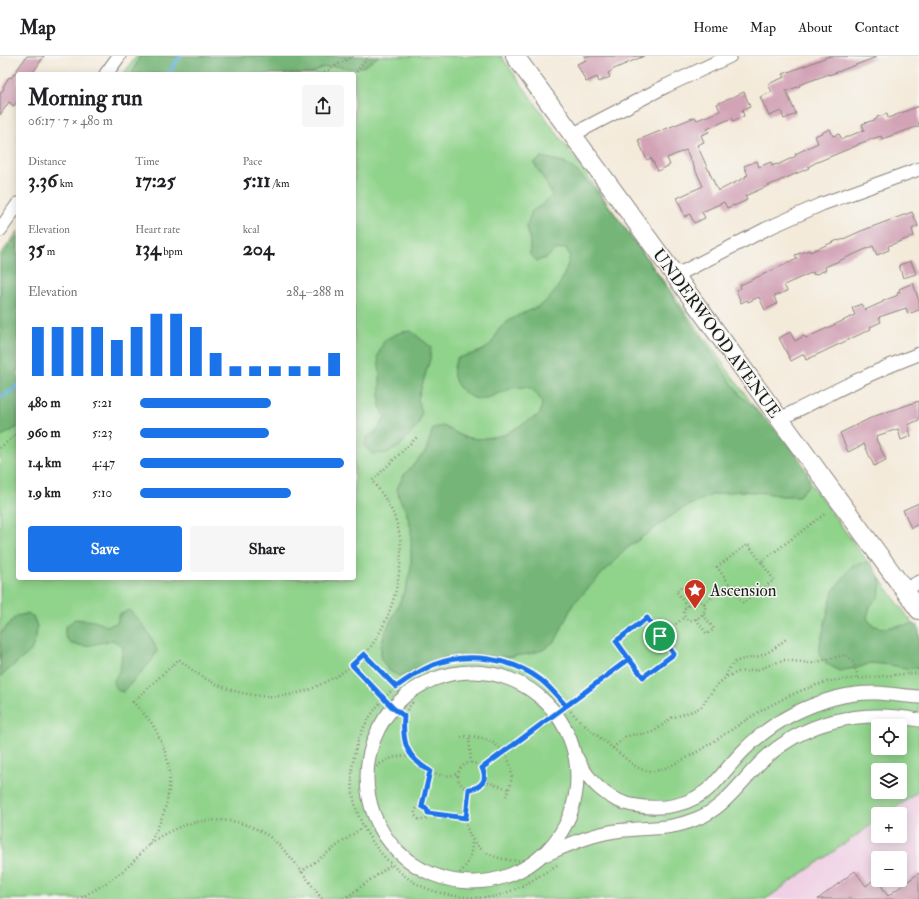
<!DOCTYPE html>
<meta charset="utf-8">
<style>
:root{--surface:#fff;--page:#f6f6f6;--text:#202124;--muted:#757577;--line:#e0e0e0;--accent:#1a73e8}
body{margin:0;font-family:"IM FELL Double Pica",serif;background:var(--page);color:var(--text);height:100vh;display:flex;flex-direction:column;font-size:15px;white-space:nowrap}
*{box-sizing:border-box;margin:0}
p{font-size:13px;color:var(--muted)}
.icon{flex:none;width:22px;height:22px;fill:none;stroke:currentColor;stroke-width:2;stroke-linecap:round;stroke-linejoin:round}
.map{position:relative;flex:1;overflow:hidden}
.drawer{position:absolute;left:16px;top:16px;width:340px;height:508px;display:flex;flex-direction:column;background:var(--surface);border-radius:4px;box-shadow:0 2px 10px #0003}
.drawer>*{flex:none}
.buttons{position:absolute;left:871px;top:663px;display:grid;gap:8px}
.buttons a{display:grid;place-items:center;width:36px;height:36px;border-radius:4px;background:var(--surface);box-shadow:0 2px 10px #0003;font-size:20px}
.pin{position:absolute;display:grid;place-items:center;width:34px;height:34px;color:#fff;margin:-17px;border:2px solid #fff;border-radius:50%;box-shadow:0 1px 4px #0007}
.round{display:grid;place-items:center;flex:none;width:42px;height:42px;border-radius:4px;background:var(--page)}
.overview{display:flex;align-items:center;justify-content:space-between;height:68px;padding:0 12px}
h1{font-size:22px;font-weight:700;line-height:30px}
.metrics{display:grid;grid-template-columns:repeat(3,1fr);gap:6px;height:68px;padding:4px 12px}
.metrics div{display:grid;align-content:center}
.metrics b{font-size:20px;font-weight:700}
.metrics small{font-size:11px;font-weight:400}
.metrics p{font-size:11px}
.chart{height:112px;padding:8px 12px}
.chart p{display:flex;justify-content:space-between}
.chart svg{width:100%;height:72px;margin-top:4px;stroke:var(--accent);stroke-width:6}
.cta{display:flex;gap:8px;margin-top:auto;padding:8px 12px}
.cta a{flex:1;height:46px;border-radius:4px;background:var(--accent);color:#fff;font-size:16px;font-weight:700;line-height:46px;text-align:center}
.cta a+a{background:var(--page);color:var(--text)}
ul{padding:0 12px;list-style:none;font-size:13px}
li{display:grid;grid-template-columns:64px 48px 1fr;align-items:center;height:30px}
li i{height:10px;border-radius:5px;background:var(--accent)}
header{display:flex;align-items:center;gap:24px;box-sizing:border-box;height:56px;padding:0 20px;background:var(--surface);border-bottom:1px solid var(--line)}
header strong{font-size:19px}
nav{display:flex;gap:22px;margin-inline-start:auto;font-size:14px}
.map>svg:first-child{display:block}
.built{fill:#f0d0e5;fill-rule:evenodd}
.green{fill:#90d38b;stroke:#567854;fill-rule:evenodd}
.forest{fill:#74b577;stroke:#48684a}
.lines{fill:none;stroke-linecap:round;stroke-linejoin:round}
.stream{stroke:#62b0dc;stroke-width:4}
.building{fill:#d2a2b5}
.street-casing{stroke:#88837b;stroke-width:15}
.secondary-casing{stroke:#88837b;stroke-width:20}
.path{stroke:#88837b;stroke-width:2.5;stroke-dasharray:1 3;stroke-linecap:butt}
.street{stroke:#fff;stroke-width:13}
.secondary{stroke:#fff;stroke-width:18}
.route-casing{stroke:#fff;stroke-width:8}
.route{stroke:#1a73e8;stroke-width:5}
.labels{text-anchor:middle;stroke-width:3;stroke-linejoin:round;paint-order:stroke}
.street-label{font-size:17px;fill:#1c1c1c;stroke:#f6f6f2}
.poi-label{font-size:17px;fill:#1c1c1c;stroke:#f6f6f2;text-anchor:start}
</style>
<header>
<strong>Map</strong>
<nav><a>Home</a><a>Map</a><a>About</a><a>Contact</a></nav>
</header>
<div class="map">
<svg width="919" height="843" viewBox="0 0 919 843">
<rect width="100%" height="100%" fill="#f6f6f2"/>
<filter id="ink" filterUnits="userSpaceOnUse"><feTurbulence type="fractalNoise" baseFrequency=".025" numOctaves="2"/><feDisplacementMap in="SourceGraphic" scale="8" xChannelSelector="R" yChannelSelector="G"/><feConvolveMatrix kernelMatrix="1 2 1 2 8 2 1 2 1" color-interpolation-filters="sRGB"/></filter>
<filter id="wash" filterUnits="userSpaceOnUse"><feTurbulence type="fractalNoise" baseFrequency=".012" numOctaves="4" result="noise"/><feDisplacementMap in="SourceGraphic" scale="16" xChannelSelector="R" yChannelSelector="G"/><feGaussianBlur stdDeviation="0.9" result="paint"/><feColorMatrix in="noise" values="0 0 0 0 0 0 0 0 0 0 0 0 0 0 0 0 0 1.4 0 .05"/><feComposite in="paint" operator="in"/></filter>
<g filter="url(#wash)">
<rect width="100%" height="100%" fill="#f4eada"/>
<path class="built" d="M919 735V843H766L878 764V780H900V758H887ZM878 802H900V824H878Z"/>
<path class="green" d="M137 0H501L745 338 919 576V735L887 758H878V764L766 843H0V199L18 175V522H354V18H123ZM878 670H900V692H878ZM878 714H900V736H878Z"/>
<path class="forest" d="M140 0H379L365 10 353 13 335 10 322 12 311 18H132Z
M542 101 564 106 579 117 601 140 633 183 740 339C763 360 803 397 811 427L799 440H781L766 437 739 435 712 439 681 453 626 493 573 548 556 584 543 594 528 598 506 601 464 598 446 601 426 609 411 618 399 620 388 614 381 603V591L384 579 405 535 411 512V472L406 455 399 442 397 432 404 419 426 395 433 372 443 370 464 381 479 383 504 379 540 358 542 346C537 339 534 331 524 331 499 330 481 358 459 331 451 321 453 312 457 302 467 299 481 297 489 290 494 285 496 277 500 272 509 263 521 258 533 253 556 243 564 222 570 200L566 192 555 194 547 202 537 205 530 199V184L526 171 532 155 543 148 552 139 546 127 534 107Z
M18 179V371L0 381V202Z
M411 275 431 291 430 303 418 343 422 356 418 369 399 391 387 397 372 398 365 391 366 382 378 374 385 361 380 350V317L378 300 382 289 386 283 401 276Z
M869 506 876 514 881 526 879 541 870 550 867 562 872 569 883 572 914 568 919 572V611L909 613 891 609 871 607 860 611 839 615 826 607 820 600V588L833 535 853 509Z
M129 554C142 567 151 578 157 595L151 606 123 636 117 634 113 627 120 613 123 591 113 584 86 590 71 588 65 580V571L75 563 95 565 106 570 117 567 119 559Z
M27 558 33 560 37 571 36 582 31 595 0 621V578L16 560Z"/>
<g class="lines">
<path class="stream" d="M170 18 174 8 181 0
M0 341 7 338 18 329"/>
</g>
<g id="blocks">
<path class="building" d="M27 0H44L32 18H18V44L14 50 9 46 0 59V38L4 32 3 31 9 21 11 22Z
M584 0H644L614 13 608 17 610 21 599 26 597 21 586 26 577 8 586 4Z
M830 0 877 1 829 19V18L799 29 800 30 786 35 796 58 784 63 781 55 769 60 760 41 772 36 768 28 785 21 783 18Z
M744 36 750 51 742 54 744 60 733 65 732 62 707 73 709 76 701 79 704 86 697 89 718 135 746 121 745 120 748 119 744 110 757 105 759 111 771 106 772 110 777 108V109L796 100 795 98 818 87 815 80 830 73 833 80 839 78 842 83 864 74 862 68 877 63V61L887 58 888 62 919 50V70L882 83 881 80 858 88V89L815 107 808 111 809 112 745 140 747 144 734 150V149L727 152 724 146 702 156 705 162 694 167 690 158 685 161 677 142 703 130 686 94 667 102 670 109 658 115 651 102 647 104 638 84 695 61 697 64 720 55 717 48Z
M912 156 918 170 912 173 914 180 888 190 889 194 877 199 873 190 825 211 826 214 814 219 813 216 784 229 787 235 774 240 777 248 765 254 759 241 748 246 747 244 741 247 736 234 741 232 740 229 797 203 795 199 809 194 810 196 838 184 839 185 861 175Z
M911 205 916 218 903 222 899 209Z
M913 227 919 245V254L908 258 906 252 879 261 881 266 870 271 871 273 806 304 804 298 791 305 779 282 790 276 795 285 804 280 806 282 855 259 852 252 861 248 865 254 883 246V245L898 239 897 237 900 236 899 233Z
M919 345V364L908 369 911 380 901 384 898 373 876 380 877 382 876 383 886 404 874 410 864 388 848 396 840 377 875 360Z
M919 447V468L911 472 903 454Z
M855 815 866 830 876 822 888 840 919 817V843H818Z"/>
</g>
</g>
<g filter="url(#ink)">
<use href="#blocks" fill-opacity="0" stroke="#88837b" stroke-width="1"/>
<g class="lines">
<g class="street-casing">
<path id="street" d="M106 18 119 0
M572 79 666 30 730 0
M0 174 18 148
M675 220 766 173 822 148 919 113
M780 363C825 340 871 316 919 298
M904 534 919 526
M367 721a105 105 0 1 1 210 0a105 105 0 1 1-210 0Z
M577 702C588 725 607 744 632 749 662 755 692 750 714 728 724 717 733 705 744 694 758 680 774 668 793 658 819 645 847 636 877 637 891 638 905 640 919 641
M547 798C572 787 597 776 625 774 651 771 670 774 696 763 724 752 739 728 759 708 803 664 860 653 919 664"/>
</g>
<g class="secondary-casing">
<path id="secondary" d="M515 0 919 554"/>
</g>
<path class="path" d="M321 18 353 0
M354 19 369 0
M0 392 18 377
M761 506 748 488 717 511 743 547 774 524 761 506 826 457
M697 544 704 547C711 563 678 573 685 552Z
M704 547 730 528
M687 550 676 535 683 530 694 545
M696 563 707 578 714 573 703 558
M660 580 685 561
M364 598 412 647C409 651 405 656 404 661 398 686 411 707 434 717 442 720 450 721 458 717
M352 609 393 652 404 660
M726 620C732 600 744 605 759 600 769 597 778 590 786 583
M461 681 469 680
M613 692 625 681 631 679 651 677 659 672 671 662 693 655 701 651 716 630 726 621 738 616 757 614 783 604 812 607 845 599 850 602 854 607 858 622
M458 720a13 13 0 1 1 26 0a13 13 0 1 1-26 0Z
M471 707 469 680C502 682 522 710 506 740
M482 712 629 603 643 621 674 598 647 562 616 585 629 603
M367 718C381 706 392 699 410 700
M484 725 509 733
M469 733C467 743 464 754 466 765 469 794 498 807 524 804L538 821
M422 750 430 715
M415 757a7 7 0 1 1 14 0a7 7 0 1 1-14 0Z
M428 757 466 762
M149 788C171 750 178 715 156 675 151 664 141 655 133 646L179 603C212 634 261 649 305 635 315 632 325 626 335 621 345 615 355 608 364 599 381 580 392 553 397 529 406 486 400 458 372 425L417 381
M557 809C536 822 516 836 491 841 458 843 425 838 400 816 385 803 372 788 363 770 332 705 369 635 432 609 465 596 512 602 540 623 555 634 565 650 577 662 589 674 602 683 615 694 625 701 635 713 648 715 671 719 736 669 759 656 781 643 806 631 831 625 842 623 854 623 865 622 883 620 901 618 919 617
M301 816 363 771
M451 825C466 812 472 804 472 784
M78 843C94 835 110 825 124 814 134 806 141 796 150 788 184 760 236 755 271 782 292 799 306 822 322 843
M344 843 391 809"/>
<use href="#street" class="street"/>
<use href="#secondary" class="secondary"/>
</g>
</g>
<g class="lines" filter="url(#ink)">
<g class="route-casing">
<path id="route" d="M660 580 647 562 616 585 629 603 566 650C558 641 550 631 541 624 512 602 466 595 433 609 419 615 407 623 396 631L364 598 352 609 393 652 404 660C402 686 406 701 430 715L422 750 427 753 428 757 466 762 469 733C482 732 488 723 482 712L566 650 569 648 629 603 643 621 674 598 660 580"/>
</g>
<use href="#route" class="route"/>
</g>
<defs>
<g id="sight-pin" transform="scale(1.15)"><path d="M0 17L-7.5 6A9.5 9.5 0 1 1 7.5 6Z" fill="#c8321e" stroke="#f6f6f2"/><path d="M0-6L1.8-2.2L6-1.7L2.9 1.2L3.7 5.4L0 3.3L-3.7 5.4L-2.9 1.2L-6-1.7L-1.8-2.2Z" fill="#fff"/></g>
</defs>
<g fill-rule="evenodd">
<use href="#sight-pin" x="695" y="534"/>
</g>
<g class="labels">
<g class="street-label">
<text transform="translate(717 277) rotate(54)" y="6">UNDERWOOD AVENUE</text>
</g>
<g class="poi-label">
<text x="710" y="540">Ascension</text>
</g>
</g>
</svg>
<div class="buttons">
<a><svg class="icon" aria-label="locate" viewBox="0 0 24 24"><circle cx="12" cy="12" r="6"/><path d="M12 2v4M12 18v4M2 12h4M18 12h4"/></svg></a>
<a><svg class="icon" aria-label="layers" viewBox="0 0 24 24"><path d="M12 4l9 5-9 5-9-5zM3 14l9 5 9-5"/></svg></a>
<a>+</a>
<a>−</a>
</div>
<div class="pin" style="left:660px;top:580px;background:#1e9e55"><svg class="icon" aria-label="arrive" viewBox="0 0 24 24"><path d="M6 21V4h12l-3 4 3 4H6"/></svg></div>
<section class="drawer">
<div class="overview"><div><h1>Morning run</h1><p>06:17 · 7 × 480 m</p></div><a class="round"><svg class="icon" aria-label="share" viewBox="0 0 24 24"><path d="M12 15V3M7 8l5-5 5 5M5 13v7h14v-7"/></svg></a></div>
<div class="metrics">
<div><p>Distance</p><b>3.36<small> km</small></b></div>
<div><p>Time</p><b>17:25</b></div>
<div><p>Pace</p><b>5:11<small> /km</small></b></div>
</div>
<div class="metrics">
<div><p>Elevation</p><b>35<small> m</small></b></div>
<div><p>Heart rate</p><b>134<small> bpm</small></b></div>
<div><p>kcal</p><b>204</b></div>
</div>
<div class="chart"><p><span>Elevation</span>284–288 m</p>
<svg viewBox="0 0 160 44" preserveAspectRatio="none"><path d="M5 44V14M15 44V14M25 44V14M35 44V14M45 44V22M55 44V14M65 44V6M75 44V6M85 44V14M95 44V30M105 44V38M115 44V38M125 44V38M135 44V38M145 44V38M155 44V30"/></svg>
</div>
<ul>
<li><b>480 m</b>5:21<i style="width:64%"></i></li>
<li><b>960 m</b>5:23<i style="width:63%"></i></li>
<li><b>1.4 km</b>4:47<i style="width:100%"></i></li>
<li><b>1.9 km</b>5:10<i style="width:74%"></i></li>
</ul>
<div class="cta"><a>Save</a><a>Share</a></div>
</section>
</div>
